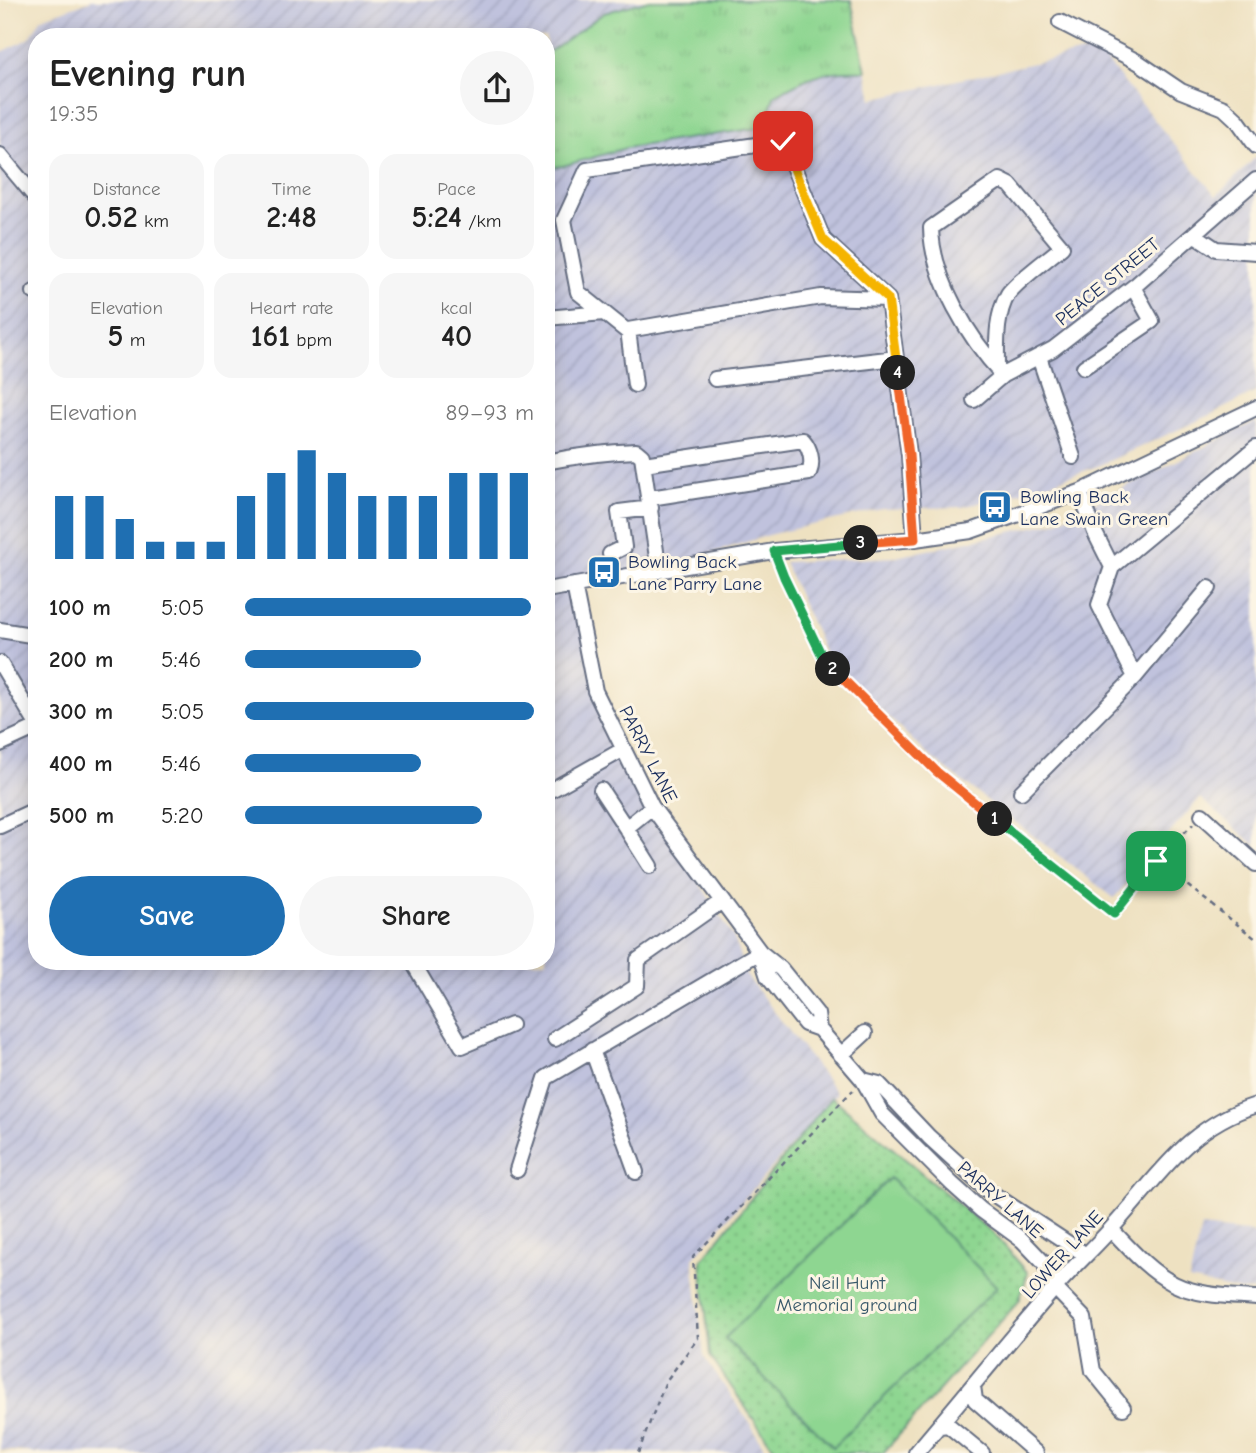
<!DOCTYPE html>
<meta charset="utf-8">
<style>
:root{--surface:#fff;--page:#f6f6f6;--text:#222;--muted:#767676;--accent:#1f6fb2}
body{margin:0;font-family:"Comic Neue",sans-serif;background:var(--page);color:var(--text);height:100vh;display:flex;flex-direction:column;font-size:26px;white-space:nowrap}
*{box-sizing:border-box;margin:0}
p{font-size:23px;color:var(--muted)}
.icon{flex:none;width:38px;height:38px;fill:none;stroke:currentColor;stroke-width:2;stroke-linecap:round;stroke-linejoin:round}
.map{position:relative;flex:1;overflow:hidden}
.panel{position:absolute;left:28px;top:28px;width:527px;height:942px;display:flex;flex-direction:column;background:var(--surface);border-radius:28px;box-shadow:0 4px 18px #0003}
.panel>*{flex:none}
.pin{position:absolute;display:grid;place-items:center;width:60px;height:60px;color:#fff;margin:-30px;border-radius:14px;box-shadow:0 4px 10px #0006}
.km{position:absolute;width:35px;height:35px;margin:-18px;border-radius:50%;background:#222;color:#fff;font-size:19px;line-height:35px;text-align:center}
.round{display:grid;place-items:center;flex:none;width:74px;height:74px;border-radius:37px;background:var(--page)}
.headline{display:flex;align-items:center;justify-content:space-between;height:119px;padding:0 21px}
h1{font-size:38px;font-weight:600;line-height:52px}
.metrics{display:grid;grid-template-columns:repeat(3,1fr);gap:10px;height:119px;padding:7px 21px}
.metrics div{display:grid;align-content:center;border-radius:18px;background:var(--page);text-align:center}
.metrics b{font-size:30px;font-weight:600}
.metrics small{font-size:19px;font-weight:400}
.metrics p{font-size:19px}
.chart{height:196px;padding:14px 21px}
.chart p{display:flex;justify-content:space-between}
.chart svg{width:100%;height:126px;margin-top:7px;stroke:var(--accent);stroke-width:6}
.primary-button{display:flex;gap:14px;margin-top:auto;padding:14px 21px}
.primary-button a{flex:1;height:80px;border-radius:42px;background:var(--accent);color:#fff;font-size:28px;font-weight:600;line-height:80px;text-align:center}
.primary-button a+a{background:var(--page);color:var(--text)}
ul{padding:0 21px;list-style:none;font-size:23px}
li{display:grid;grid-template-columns:112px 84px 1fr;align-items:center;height:52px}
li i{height:18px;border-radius:9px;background:var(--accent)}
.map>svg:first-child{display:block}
.industrial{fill:url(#industrial-furrows)}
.grass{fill:url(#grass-tufts);stroke:#548278;stroke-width:2}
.park{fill:url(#park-dots);stroke:#548278;stroke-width:2}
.pitch{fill:#8ed691;stroke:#548278;stroke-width:2}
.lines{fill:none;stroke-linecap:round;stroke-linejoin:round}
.minor-casing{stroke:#656d81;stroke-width:18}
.path{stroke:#656d81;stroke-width:2.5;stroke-dasharray:5 5;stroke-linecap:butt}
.minor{stroke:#fff;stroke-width:14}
.split-1-casing{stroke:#fff;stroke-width:14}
.split-2-casing{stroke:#fff;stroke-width:14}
.split-3-casing{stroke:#fff;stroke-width:14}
.split-4-casing{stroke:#fff;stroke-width:14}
.split-5-casing{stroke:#fff;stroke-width:14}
.split-6-casing{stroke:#fff;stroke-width:14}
.split-1{stroke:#22a559;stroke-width:9}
.split-2{stroke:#f0652b;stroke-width:9}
.split-3{stroke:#22a559;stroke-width:9}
.split-4{stroke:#f0652b;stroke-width:9}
.split-5{stroke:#f5b400;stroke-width:9}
.split-6{stroke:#f5b400;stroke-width:9}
.labels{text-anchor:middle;stroke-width:6;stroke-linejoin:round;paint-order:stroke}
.street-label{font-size:19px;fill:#1b2f5e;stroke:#fcf5e5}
.poi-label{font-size:19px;fill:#1b2f5e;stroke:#fcf5e5;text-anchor:start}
.park-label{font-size:19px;fill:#38596b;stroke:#fcf5e5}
</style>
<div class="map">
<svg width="1256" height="1453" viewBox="0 0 1256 1453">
<defs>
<pattern id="industrial-furrows" width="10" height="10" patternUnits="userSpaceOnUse" patternTransform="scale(1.75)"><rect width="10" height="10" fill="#c0c2dd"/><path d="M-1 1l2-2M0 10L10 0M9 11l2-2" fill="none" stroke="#a4a7c0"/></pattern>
<pattern id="grass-tufts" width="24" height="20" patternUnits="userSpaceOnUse" patternTransform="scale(1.75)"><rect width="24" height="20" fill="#8ed691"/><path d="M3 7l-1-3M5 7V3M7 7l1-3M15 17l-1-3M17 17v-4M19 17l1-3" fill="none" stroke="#7ab87f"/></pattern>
<pattern id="park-dots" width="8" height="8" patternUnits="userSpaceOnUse" patternTransform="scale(1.75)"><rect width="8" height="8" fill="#8ed691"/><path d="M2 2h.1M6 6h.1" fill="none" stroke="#7ab87f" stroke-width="1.8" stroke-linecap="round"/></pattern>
</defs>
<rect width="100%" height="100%" fill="#fcf5e5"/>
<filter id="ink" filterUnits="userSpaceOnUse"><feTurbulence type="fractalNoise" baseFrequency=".0143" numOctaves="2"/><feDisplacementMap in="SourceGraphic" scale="14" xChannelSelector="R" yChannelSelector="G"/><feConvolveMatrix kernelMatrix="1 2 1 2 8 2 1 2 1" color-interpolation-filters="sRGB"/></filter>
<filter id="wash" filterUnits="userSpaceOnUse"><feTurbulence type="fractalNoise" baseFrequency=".00686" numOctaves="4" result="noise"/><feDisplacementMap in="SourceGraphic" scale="28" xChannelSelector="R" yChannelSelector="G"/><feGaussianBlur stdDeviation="1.57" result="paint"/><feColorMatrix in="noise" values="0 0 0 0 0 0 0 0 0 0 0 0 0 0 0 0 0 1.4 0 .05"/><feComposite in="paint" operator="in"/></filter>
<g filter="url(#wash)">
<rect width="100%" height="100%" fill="#eee1c1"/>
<path class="industrial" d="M92 0H851L872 99 1097 49 1216 196 1256 157V392L1206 417 1098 466 1033 489 962 507 882 509 772 534 699 557 546 589V37H37V961H546V590L574 585 595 691 652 807 734 938 746 975 837 1093 693 1258 704 1357 750 1423 767 1453H40L0 1450V53L30 38 42 18Z
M1256 421V846L1200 798 1114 898 928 755 827 658 784 562 896 557 1055 522Z
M1201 1227 1256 1233V1290L1240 1291 1189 1280Z"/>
<path class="grass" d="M649 0H851L866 71C825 69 808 76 774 96L765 127 626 148 563 166 546 168V54L604 13Z"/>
<path class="park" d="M832 1097 996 1236 1028 1273 1019 1301 883 1453H777L710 1356 701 1261Z"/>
<path class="pitch" d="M890 1178 997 1287 833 1447 725 1338Z"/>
</g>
<g filter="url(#ink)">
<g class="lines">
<g class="minor-casing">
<path id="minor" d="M1060 22 1138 62 1181 91 1224 108 1238 121 1256 146
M0 155 36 198
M1195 235 1216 249 1256 252
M34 292H37
M546 318 604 313
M629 333 578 292 564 220 587 170 783 141 823 239 888 299 909 455 915 539
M1039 357 1073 457
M1084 367 1152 321 1133 287
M997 369C997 345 995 316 1008 294 1017 281 1048 259 1062 247L1010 185 1000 180 931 228C932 278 969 339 1003 375
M715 379 896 358
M635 385 628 330 821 297 888 299
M974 400 1003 375 1053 349 1137 284 1256 180
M546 462C576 456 605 452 636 451L642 456 659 571
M644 464 803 440C810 448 814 462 809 473L650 498
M610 554 624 547 619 512 651 508
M1112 567 1256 448
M574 585 595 691 652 807 760 952 781 969 817 1014 819 1029
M546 590 774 551 915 539 971 531 1080 492 1256 408
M0 630 37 636
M0 663 37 725
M1135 677 1209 588
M0 744 37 727
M601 790 626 828 652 807
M1021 792 1135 677 1099 605 1112 567 1096 535 1080 492
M546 793 624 749
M1202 815 1256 864
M0 826 37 809
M626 828 650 866
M760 952 768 977 805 1024 819 1029 863 1080 882 1114 952 1184 981 1210 1022 1240 1044 1263 1055 1288 1084 1318 1093 1371 1123 1408
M412 961 462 1046 511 1025
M555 1039 637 986 638 960 722 901
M592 1050 636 1172
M841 1055 865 1033
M863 1080 879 1084 929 1137 987 1190 1086 1255
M517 1170 546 1078 760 952
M1111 1229C1130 1249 1149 1271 1174 1284 1198 1296 1230 1296 1256 1298
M973 1386 975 1400 1036 1453
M940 1426 948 1425 982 1453
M916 1453C962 1399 1007 1343 1054 1289 1071 1269 1091 1251 1109 1231 1157 1180 1184 1128 1256 1105"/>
</g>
<path class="path" d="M779 564 823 660 937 772 1114 914 1156 861 1193 824
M1156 861 1256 939
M638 1453 666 1381 698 1338 693 1257 853 1090"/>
<use href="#minor" class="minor"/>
</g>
</g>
<g class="lines" filter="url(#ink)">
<g class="split-1-casing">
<path id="split-1" d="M995 819 1114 914 1156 861"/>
</g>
<g class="split-2-casing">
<path id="split-2" d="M833 669 937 772 995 819"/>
</g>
<g class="split-3-casing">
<path id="split-3" d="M833 669 824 660 784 577 774 551 861 543"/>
</g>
<g class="split-4-casing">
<path id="split-4" d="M861 543 915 539 909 455 898 373"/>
</g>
<g class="split-5-casing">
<path id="split-5" d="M801 186 823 239 888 299 898 373"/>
</g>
<g class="split-6-casing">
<path id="split-6" d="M783 141 801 186"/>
</g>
<use href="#split-1" class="split-1"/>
<use href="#split-2" class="split-2"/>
<use href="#split-3" class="split-3"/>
<use href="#split-4" class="split-4"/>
<use href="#split-5" class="split-5"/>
<use href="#split-6" class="split-6"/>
</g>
<defs>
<g id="bus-square" transform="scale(1.75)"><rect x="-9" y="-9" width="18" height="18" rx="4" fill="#1f6fb2" stroke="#fcf5e5"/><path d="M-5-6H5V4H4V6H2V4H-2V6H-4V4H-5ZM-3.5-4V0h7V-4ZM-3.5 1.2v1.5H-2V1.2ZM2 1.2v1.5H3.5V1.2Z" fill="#fff"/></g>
</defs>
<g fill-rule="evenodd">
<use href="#bus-square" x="995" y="507"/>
<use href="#bus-square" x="604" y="572"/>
</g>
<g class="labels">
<g class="street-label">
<text transform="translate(1107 281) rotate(-39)" y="7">PEACE STREET</text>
<text transform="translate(649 754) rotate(63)" y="7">PARRY LANE</text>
<text transform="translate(1001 1199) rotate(41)" y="7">PARRY LANE</text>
<text transform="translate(1062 1254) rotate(-48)" y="7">LOWER LANE</text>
</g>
<g class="poi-label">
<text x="1020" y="503">Bowling Back<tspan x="1020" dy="22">Lane Swain Green</tspan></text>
<text x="628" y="568">Bowling Back<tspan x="628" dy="22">Lane Parry Lane</tspan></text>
</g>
<g class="park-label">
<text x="847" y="1289">Neil Hunt<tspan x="847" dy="22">Memorial ground</tspan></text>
</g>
</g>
</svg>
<div class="pin" style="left:1156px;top:861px;background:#1e9e55"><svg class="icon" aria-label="arrive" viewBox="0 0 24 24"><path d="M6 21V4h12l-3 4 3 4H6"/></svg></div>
<div class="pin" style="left:783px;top:141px;background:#d93025"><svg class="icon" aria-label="check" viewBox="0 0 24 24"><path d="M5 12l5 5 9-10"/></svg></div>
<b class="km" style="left:995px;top:819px">1</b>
<b class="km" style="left:833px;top:669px">2</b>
<b class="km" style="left:861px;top:543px">3</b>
<b class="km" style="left:898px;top:373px">4</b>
<section class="panel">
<div class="headline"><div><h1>Evening run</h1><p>19:35</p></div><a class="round"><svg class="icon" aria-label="share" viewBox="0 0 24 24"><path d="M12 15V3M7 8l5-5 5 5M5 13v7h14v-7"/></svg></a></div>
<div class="metrics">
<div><p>Distance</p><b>0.52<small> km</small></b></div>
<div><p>Time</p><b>2:48</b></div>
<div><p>Pace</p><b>5:24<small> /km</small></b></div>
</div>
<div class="metrics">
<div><p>Elevation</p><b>5<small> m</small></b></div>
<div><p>Heart rate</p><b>161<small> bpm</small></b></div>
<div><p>kcal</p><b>40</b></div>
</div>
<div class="chart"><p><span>Elevation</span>89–93 m</p>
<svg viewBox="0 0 160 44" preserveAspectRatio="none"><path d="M5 44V22M15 44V22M25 44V30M35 44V38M45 44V38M55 44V38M65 44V22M75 44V14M85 44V6M95 44V14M105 44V22M115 44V22M125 44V22M135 44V14M145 44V14M155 44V14"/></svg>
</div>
<ul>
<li><b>100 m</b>5:05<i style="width:99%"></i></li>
<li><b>200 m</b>5:46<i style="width:61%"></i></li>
<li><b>300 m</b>5:05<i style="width:100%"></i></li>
<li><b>400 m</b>5:46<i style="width:61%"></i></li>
<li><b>500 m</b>5:20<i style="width:82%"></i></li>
</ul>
<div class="primary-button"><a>Save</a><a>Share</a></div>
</section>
</div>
